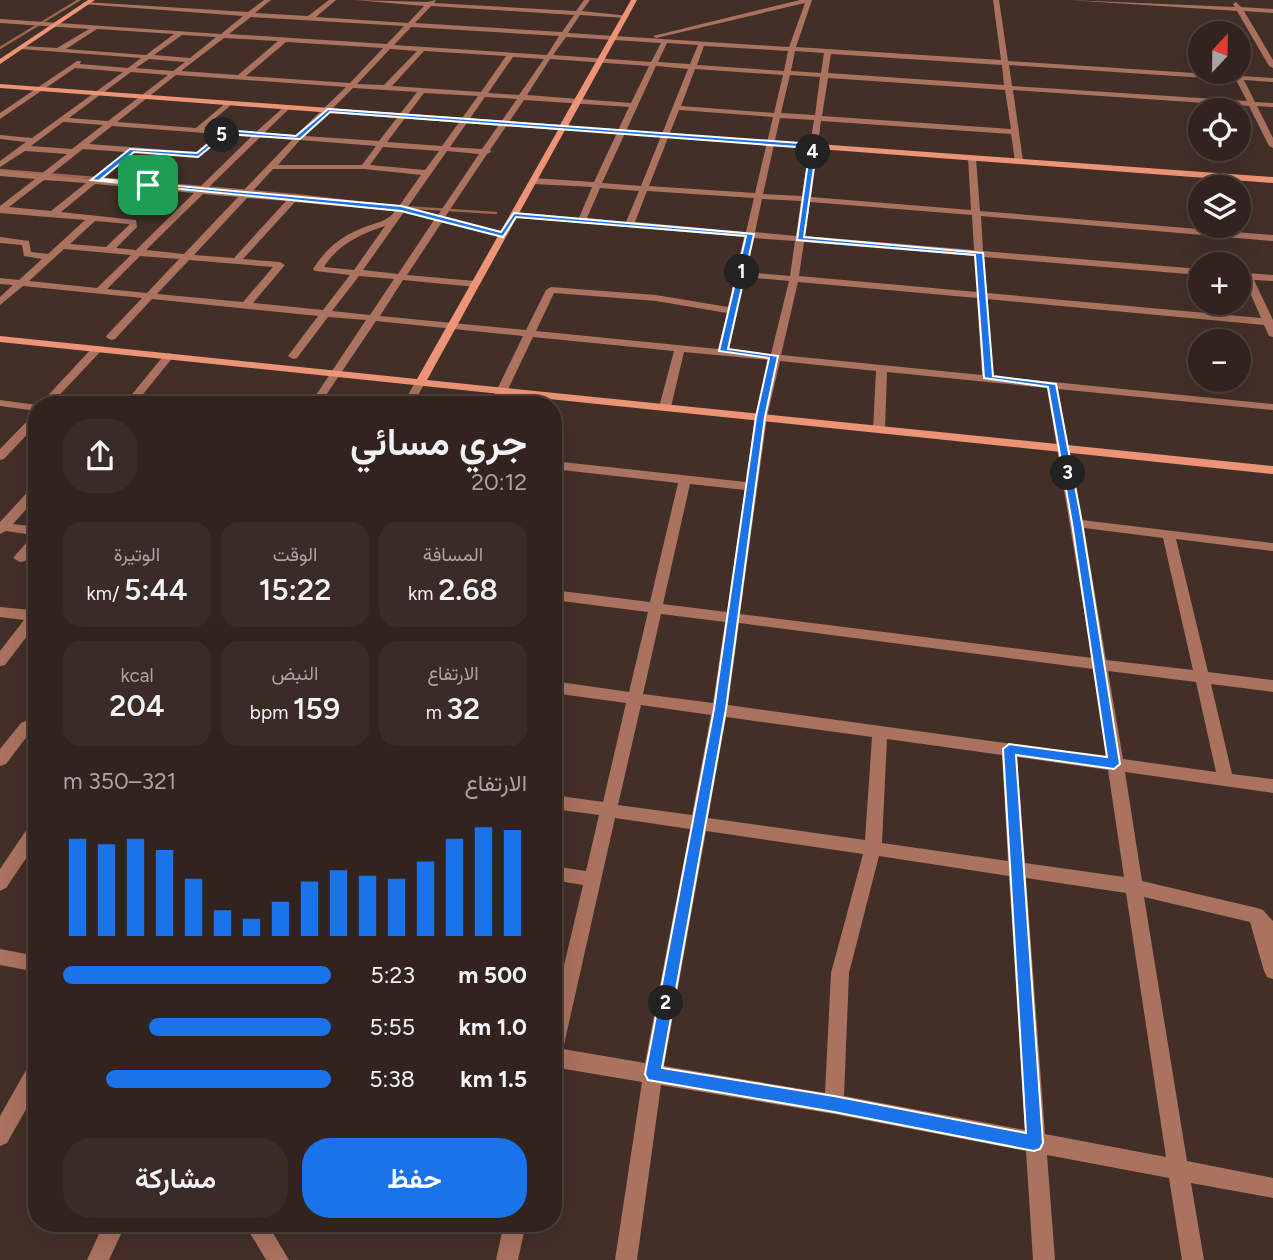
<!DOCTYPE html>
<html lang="ar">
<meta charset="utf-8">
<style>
:root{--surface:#32231e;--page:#3a2b27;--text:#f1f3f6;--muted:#a8a4a4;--line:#4d403c;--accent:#1a73e8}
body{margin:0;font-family:Figtree,Vazirmatn,sans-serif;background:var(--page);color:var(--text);direction:rtl;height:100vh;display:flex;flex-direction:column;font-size:26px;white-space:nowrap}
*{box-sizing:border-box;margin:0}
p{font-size:23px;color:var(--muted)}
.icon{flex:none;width:38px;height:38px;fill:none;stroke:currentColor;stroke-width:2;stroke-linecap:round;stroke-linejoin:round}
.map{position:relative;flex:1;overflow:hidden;direction:ltr}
.details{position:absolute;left:28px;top:396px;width:534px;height:836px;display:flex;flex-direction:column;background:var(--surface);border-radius:28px;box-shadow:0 7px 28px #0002,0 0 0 2px var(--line);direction:rtl}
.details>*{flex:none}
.needle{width:46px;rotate:22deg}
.buttons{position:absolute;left:1188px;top:21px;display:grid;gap:14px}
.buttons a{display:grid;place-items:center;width:63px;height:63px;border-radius:50%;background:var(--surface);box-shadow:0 7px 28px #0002,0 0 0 2px var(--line);font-size:35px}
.pin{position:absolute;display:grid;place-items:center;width:60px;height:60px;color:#fff;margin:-30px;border-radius:14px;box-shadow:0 4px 10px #0006}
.km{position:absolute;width:35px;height:35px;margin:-18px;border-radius:50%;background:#222;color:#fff;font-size:19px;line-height:35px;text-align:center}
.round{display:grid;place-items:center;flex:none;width:74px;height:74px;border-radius:28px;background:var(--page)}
.headline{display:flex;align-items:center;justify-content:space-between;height:119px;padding:0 35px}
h1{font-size:38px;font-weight:600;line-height:52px}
.figures{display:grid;grid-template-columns:repeat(3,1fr);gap:10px;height:119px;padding:7px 35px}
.figures div{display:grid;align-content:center;border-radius:18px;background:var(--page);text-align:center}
.figures b{font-size:30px;font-weight:600}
.figures small{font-size:19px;font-weight:400}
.figures p{font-size:19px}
.chart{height:196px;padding:14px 35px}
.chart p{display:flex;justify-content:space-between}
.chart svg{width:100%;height:126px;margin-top:7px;stroke:var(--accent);stroke-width:6}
.action{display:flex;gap:14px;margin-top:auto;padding:14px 35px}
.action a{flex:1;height:80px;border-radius:28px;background:var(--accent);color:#fff;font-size:28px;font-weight:600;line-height:80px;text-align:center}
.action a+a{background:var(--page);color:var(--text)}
ul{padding:0 35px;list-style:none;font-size:23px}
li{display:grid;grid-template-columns:112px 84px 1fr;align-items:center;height:52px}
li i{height:18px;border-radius:9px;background:var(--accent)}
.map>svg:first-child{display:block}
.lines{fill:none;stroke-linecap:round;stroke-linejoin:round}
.stream{stroke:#9d6651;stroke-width:2.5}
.street{fill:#aa725f;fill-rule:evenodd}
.secondary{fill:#ec9475;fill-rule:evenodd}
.route{fill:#1a73e8;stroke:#fff;stroke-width:2;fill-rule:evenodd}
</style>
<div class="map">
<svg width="1273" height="1260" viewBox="0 0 1273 1260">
<rect width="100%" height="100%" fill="#422f28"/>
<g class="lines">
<path class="stream" d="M0 48 79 0
M0 170 296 195 382 205
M402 207 496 213"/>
<path class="street" d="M264 0H271L255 13 308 16 329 0H336L316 17 408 23 424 6 355 0 427 2 436 0 434 3 576 11 584 0H590L582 11 629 16 626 18 580 15 568 33 789 47 805 3 656 38 653 36 800 0H812L796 47 1001 60 993 0H999L1008 61 1273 78V82L1244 80 1255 102 1273 103V107L1257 106 1273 138V148L1269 146 1249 106 1013 90 1023 161 1019 163 1015 161 1011 134 821 121 811 197 971 210 968 158 972 156 976 158 980 211 1273 235V241L981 216 983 251 1200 269V275L984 257 987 293 1261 318 1244 279 1240 278 1239 275 1248 273 1273 275V281L1254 280 1273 320V337L1269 336 1264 325 987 299 993 376 1273 404V410L1058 389 1082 520 1273 543V551L1176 539 1208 672 1273 680V692L1211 684 1232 774 1273 779V793L1125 772 1142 881 1257 908 1263 910 1273 921V979L1267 977 1264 971 1250 922 1144 897 1187 1161 1273 1178V1198L1191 1183 1204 1260H1182L1169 1178 1047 1155 1055 1260H1033L1026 1151 834 1114 661 1085 637 1260H615L642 1082 553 1067V1012L583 885 553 880V866L586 871 599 815 553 809V795L603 802 626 703 553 693V681L629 692 648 612 553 600V590L650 602 678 483 553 469V461L746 482 755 417 769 360 684 352 671 407 665 410 659 407 674 351 533 337 501 404H490L523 336 376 321 320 404H310L366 320 328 317 297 358 293 359 288 356 318 316 152 299 115 339 111 340 106 337 107 335 142 298 23 286 0 305V297L13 285 0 284V278L19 280 42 259 24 256 22 245 0 243V237L29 241 31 252 48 254 85 220 0 213V206L35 179 0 176V170L41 174 67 154 25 151 0 167V161L26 142 0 139V135L32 138 123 72 75 68 0 119V113L77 61H81L80 64 128 68 141 58 20 49 22 46 57 48 89 29 0 23V19L221 34 243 16 82 4 85 2 248 12ZM431 6 574 15 562 32 415 23ZM251 17 404 26 387 44 229 34ZM411 27 559 36 547 55 394 45ZM97 29 174 34 146 55 66 49ZM182 35 216 37 190 58 154 55ZM566 37 661 43 651 62 553 55ZM224 38 278 41 238 75 181 71ZM286 42 383 48 350 83 246 76ZM667 43 698 45 690 64 658 62ZM704 46 788 51 784 71 697 65ZM390 49 417 51 384 85 357 84ZM424 51 506 56 481 92 392 86ZM795 51 824 53 821 73 791 71ZM831 54 1002 65 1004 85 828 73ZM513 57 544 59 519 95 488 93ZM149 59 185 62 173 71 136 68ZM550 59 649 66 631 103 527 95ZM1009 65 1236 80 1247 101 1012 86ZM656 66 688 69 641 186 602 183ZM695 69 783 75 774 113 681 106ZM131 72 168 75 108 121 69 118ZM176 75 346 87 296 135 264 133 289 109 290 107 286 105 256 132 204 128 231 105V101H228L196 128 117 122ZM790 75 820 77 815 115 781 113ZM828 78 1005 90 1011 129 822 116ZM353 88 417 92 379 141 305 136ZM424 93 478 96 442 146 387 142ZM485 97 517 99 482 149 450 147ZM524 100 629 107 594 182 533 178 529 181 533 184 592 187 579 218 514 212 511 213V217L744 237 728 307 656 295 551 287 546 290 526 330 380 316 403 280 475 287 480 284 475 281 407 275 442 222 503 237 508 234 445 217 487 154 491 152 490 150ZM679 110 773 117 755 193 649 186ZM780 118 814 120 802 196 763 194ZM63 122 103 125 72 149 31 146ZM112 126 218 134 196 152 89 144ZM226 135 251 137 199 188 101 179 134 152 198 157ZM260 137 292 140 242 192 207 189ZM300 140 376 146 362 165H278ZM383 147 439 151 425 170 370 165ZM83 149 125 152 91 179 50 175ZM447 151 479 154 438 215 407 208ZM273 169H364L421 175 399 206 251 193ZM44 180 86 183 51 211 9 207ZM95 184 194 193 136 250 116 248 137 227 136 220 61 212ZM600 188 639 191 626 222 587 218ZM647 191 754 198 746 232 635 222ZM203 194 238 197 184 254 146 250ZM247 198 286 201 234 258 194 255ZM762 199 801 201 796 236 755 232ZM295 202 395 211C388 222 373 223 360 229 340 237 325 250 313 269L315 271 350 275 323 310 253 303 285 265 280 262 243 259ZM810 202 972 215 974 250 805 236ZM404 212 434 220 398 274 363 270ZM95 221 129 224V225L106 247 70 244ZM385 226 354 270 324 267C338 244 361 234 385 226ZM753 238 795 241 790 276 746 272ZM804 242 974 256 977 292 799 276ZM64 249 131 255 97 288 29 281ZM140 256 179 259 147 293 107 289ZM189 260 273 267 243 302 157 294ZM359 276 394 279 370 315 332 311ZM745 277 789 281 771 354 729 350ZM798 282 977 298 982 375 781 355ZM554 293 656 301 727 313 718 349 536 331ZM780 361 876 371 873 429 879 432 885 429 887 372 1047 388 1092 658 740 614 767 417ZM690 484 745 490 727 612 663 604ZM1084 528 1163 538 1193 670 1106 660ZM661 614 725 622 713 703 643 694ZM739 623 1093 669 1107 757 728 705ZM1108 671 1196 682 1216 772 1123 759ZM641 705 711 715 692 815 618 805ZM726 717 872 737 865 840 708 818ZM887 739 1002 755 1008 861 882 843ZM1017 757 1108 770 1124 877 1025 863ZM615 818 690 829 645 1063 563 1049ZM706 831 863 854 831 973 825 1093 664 1066ZM879 856 1009 876 1025 1130 844 1096 849 973ZM1026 878 1126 893 1166 1157 1045 1134Z
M1068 0 1235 7 1233 4 1236 2 1241 7 1273 9V13L1244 11 1273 60V68L1269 66 1237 11Z
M97 346 102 349 101 351 51 404H40L93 347Z
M169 353 174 356 135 404H124L165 354Z
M421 378 426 381 413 404H403L417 379Z
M0 400 37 405V411L0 406Z
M37 414V424L4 459 0 460V449L33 415Z
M37 485V497L13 524 37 527V547L25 561 20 562 13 558 33 535 6 531 0 534V522L33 486Z
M0 607 31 610 37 608V623L5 665 0 666V651L24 620 0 617Z
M37 716V729L31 731 6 764 0 766V749L21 723Z
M37 821V842L6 888 0 891V869L31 823Z
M0 949 37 956V972L0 965Z
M37 1060V1090L7 1143 0 1146V1116L30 1063Z
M104 1223H126L109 1260H87Z
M244 1223H267L289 1260H266Z
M504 1223H526L518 1260H496Z"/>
<path class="secondary" d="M88 0H95L0 64V59Z
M631 0H637L568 126 1273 177V183L565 130 427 380 1273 466V474L0 342V336L417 379 558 130 0 88V84L560 125Z"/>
</g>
<path class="route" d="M328 109 814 144 817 146 804 237 983 253 993 376 1056 384 1082 523 1120 764 1114 769 1016 755 1043 1143 1040 1149 1034 1151 834 1112 648 1080 645 1074 714 709 756 417 769 358 719 351 746 236 516 217 503 237 401 211 91 180 130 149 197 153 225 130 296 136ZM330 112 810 148 797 240 975 255 984 378 1048 387 1072 523 1107 757 1009 744 1003 749 1026 1133 834 1096 662 1068 726 709 765 417 778 356 728 349 754 234 514 213 501 232 401 206 101 179 134 152 198 157 226 134 300 139Z"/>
</svg>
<div class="buttons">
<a><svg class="needle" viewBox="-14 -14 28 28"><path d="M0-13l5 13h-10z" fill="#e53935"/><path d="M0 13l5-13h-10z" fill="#a8a4a4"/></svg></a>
<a><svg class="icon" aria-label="locate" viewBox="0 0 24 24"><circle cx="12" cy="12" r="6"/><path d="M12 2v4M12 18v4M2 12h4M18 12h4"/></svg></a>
<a><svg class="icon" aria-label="layers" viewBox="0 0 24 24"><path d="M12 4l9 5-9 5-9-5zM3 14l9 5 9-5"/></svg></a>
<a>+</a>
<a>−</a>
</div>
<div class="pin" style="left:148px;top:185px;background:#1e9e55"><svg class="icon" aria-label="arrive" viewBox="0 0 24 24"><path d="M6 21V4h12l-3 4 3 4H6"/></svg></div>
<b class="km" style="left:742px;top:272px">1</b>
<b class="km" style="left:666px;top:1003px">2</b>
<b class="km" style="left:1068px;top:473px">3</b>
<b class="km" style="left:813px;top:152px">4</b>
<b class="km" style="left:222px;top:135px">5</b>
<section class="details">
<div class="headline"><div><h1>جري مسائي</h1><p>20:12</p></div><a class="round"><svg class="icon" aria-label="share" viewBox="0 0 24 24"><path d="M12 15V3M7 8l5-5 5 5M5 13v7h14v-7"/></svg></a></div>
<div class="figures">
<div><p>المسافة</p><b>2.68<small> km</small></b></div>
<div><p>الوقت</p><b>15:22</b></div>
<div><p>الوتيرة</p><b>5:44<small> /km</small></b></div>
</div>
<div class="figures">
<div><p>الارتفاع</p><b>32<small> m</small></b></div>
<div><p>النبض</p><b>159<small> bpm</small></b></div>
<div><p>kcal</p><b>204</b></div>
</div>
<div class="chart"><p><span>الارتفاع</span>321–350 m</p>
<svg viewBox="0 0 160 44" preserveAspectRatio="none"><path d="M5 44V10M15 44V12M25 44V10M35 44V14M45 44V24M55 44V35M65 44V38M75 44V32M85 44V25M95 44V21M105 44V23M115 44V24M125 44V18M135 44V10M145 44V6M155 44V7"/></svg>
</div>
<ul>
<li><b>500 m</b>5:23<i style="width:100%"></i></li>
<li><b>1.0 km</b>5:55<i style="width:68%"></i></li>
<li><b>1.5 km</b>5:38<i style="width:84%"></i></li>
</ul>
<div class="action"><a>حفظ</a><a>مشاركة</a></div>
</section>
</div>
